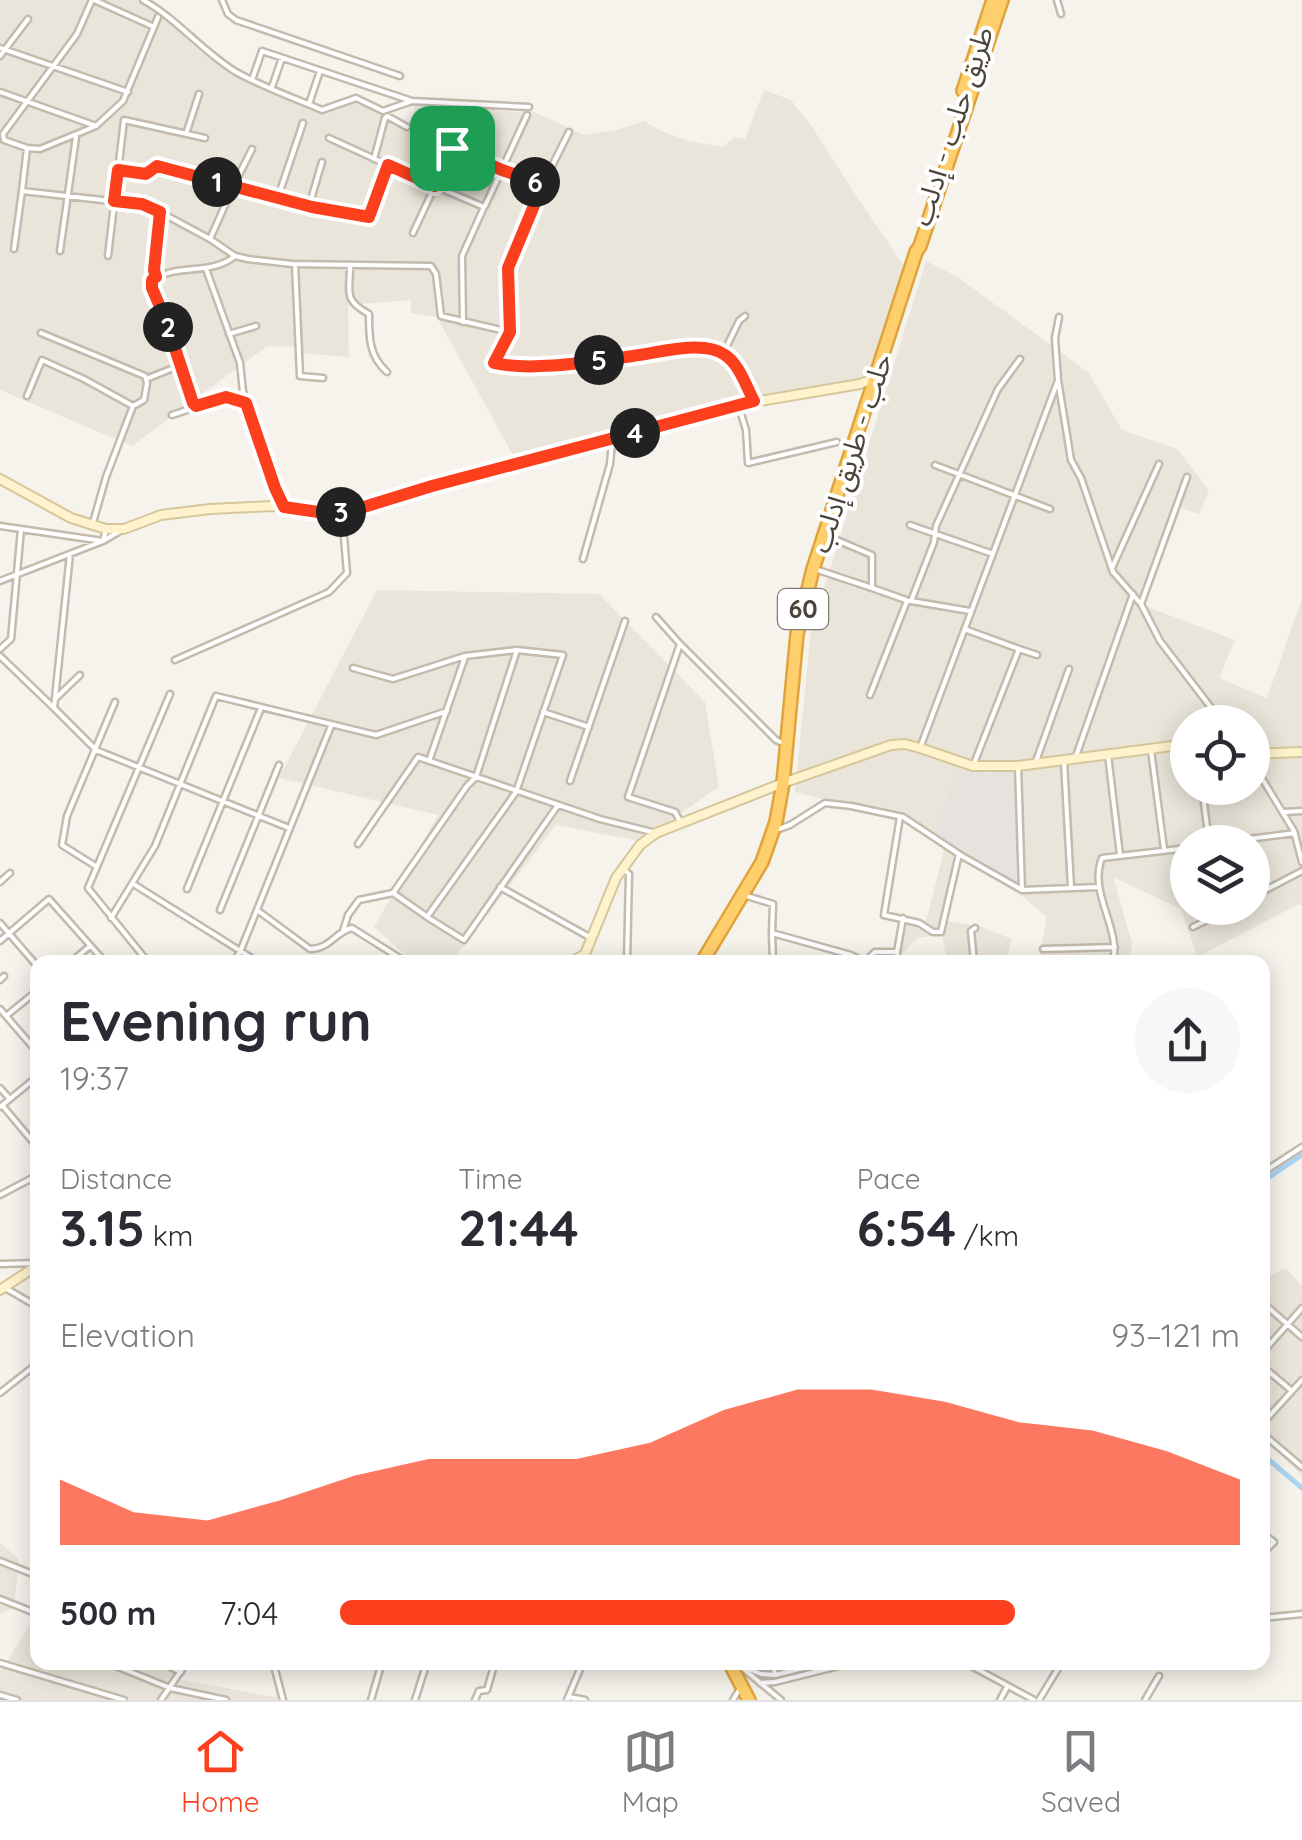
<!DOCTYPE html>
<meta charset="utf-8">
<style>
:root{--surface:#fff;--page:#f7f7f7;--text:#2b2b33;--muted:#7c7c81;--line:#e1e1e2;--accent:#fc3f1d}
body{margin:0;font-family:Quicksand,"Noto Sans Arabic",sans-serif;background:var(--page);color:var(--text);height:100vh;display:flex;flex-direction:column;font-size:38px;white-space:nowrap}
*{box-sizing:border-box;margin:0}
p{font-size:32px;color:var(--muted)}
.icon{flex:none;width:55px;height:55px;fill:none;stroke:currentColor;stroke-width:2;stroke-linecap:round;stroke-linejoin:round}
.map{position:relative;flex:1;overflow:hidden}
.panel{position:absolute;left:30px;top:955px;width:1240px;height:715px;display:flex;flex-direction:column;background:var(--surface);border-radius:20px;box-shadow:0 5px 25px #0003}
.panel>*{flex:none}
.tools{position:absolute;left:1170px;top:705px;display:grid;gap:20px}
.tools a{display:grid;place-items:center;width:100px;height:100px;border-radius:50%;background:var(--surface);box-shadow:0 5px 25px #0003;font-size:50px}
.pin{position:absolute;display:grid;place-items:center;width:85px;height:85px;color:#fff;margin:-42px;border-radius:20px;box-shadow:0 5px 15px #0006}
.km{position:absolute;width:50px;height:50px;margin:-25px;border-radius:50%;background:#222;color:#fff;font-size:28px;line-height:50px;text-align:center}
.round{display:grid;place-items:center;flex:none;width:105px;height:105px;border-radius:52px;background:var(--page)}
.overview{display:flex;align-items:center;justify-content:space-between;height:170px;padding:0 30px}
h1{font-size:55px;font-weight:700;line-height:75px}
.metrics{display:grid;grid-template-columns:repeat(3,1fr);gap:15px;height:170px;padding:10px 30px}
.metrics div{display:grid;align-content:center}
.metrics b{font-size:50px;font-weight:700}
.metrics small{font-size:28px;font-weight:400}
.metrics p{font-size:28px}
.chart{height:280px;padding:20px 30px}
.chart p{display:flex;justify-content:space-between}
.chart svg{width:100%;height:180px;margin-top:10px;fill:var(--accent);opacity:.7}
ul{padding:0 30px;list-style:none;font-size:32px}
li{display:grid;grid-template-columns:160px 120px 1fr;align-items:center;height:75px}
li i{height:25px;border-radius:12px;background:var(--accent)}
.dock{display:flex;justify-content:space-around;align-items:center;height:140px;border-top:2px solid var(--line);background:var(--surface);font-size:28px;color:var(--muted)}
.dock a{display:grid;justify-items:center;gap:5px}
.dock .active{color:var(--accent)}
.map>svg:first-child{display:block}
.residential{fill:#eae5da;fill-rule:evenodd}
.industrial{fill:#e6e2dd}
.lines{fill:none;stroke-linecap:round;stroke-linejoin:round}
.canal{stroke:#a9d4f2;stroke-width:5}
.street-casing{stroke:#c2bbae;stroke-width:9}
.secondary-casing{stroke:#d6c79b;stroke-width:12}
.highway-casing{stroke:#e0a43c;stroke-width:16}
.street{stroke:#fff;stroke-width:4}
.secondary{stroke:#fff3cd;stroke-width:8}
.highway{stroke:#ffcf6e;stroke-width:11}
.route-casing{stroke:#fff;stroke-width:20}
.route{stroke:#fc3f1d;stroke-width:12}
.labels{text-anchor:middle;stroke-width:8;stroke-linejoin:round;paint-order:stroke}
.shield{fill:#fff;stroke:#817c74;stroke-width:2.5}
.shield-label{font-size:25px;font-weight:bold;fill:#4b4439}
.street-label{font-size:28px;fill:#4b4439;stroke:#fff}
</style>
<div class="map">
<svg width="1302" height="1700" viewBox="0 0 1302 1700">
<rect width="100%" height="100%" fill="#f6f3ec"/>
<path class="residential" d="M0 0H140L159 12 195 47 234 76 322 115 356 102 408 126 417 104 528 113 530 110 584 135 616 130 644 121 663 132 689 141 723 147 734 137 745 139 764 90 791 100 812 127 857 197 904 266 871 374 859 379 723 401 678 417 515 459 437 317 411 313V300L348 305 349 357 297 353 296 347 267 346 132 446 0 390Z
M926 261 956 276 1088 372 1122 430 1177 449 1209 491 1199 514 1181 508 1145 606 1235 640 1219 678 1267 698 1302 598V905H1297L1197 957 1181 909 1113 877 1132 943 1130 962H1038L1047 917 1017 892 1015 771 982 773 933 838 901 818 795 792 811 630ZM1188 722H1252V788H1188ZM1188 842H1252V908H1188Z
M377 590 599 594 705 702 719 787 640 841 556 825 451 962H413L374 927 438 815 279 778Z
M945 846 961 857 946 921 979 926 1012 939 1006 962H947L942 934 917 938 899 957 896 956 902 915 926 921Z
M1286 1268 1302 1286V1476L1263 1437 1262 1279Z
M0 1543 19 1559 14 1608 0 1614Z
M37 1614 38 1662 182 1663 181 1680 292 1700H0V1672Z"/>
<path class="industrial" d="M957 769 982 773 1015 771 1017 892 933 838Z"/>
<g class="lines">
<path class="canal" d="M1262 1182 1302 1155
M1262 1454 1302 1488"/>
<g class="street-casing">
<path id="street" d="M92 0 77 34 3 134 4 140 27 148 40 149 96 126 123 101 154 27 94 0
M143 0C176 18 203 52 236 72 263 87 294 98 322 110L356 98 383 111 412 101 529 107
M222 0 228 14 236 20 400 76
M1057 0 1061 14
M154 27 158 17
M0 48 128 92
M0 56 28 19
M253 77 262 51 412 101
M272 87 282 58
M0 92 96 126
M309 104 320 71
M186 134 199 94
M329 138 388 165
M27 148 22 191 147 205 210 239 235 256 248 259 292 264 431 266 436 274 441 316 510 332
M452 148 502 170 543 184 569 132
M252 149 233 187 311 207 369 217 388 165 435 186 413 233
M374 159 385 118 387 116 407 127
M118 170 146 173 157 166 233 187 210 239
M543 184 510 259 508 268 510 332 494 363C532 372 593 361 633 356 660 353 701 338 725 355 739 365 746 386 753 401
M278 197 303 123
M309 206 322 162
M485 206 527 115
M14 249 22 191
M60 251 76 137
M108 256 124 120 205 138
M235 256C211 276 177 263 153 280V287L166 321 193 403 196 407 226 397 246 403
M295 264 300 376 323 378
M350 266C350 293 343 300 369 314 369 338 369 356 387 372
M206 269 240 363 243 392 275 488 273 506
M156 277 154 269 160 212
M1059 317 1055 338 1058 380 1071 460 1081 478 1113 572 1141 604 1160 641 1222 722
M463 322 462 256 484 207 435 186 470 111
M41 333 145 376 147 383 144 400 133 406
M229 334 256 326
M723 354 739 321 745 316
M146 379 181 365
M27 396 42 360 84 379 133 406 106 477 92 526
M738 404 746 430 748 463 837 442
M172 415 196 407
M935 465 1050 509
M910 525 993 554
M0 526 103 541 120 531
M825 535 872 555V588L906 600
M70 554 54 708 96 750 289 828
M583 559 610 464 612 442
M1112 568 1159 464
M815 569 872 588
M0 581 103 541 106 529
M911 601 970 611
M1141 604 1187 477
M656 617 680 644 776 740 783 743
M967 630 1019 649
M680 644 628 797 675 812 681 823
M0 649 11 639 21 529
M0 656 54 708
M175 660 329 592 347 573 342 513
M353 668 393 679 465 656 517 650 563 655 516 792 427 917 464 940 558 805
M870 695 907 601H911L934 542 936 526 998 389 1020 359
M55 699 80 675
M543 712 589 727
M920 748 1057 383
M1151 750 1164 849
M1108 755 1120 855
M1075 759 1133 594
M429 761 465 657
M1064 762 1071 887
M1252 762 1294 831 1302 862
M1035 764 1069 669
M973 766 1019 649 1037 655
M1018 766 1022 890
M570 781 625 621
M1202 788 1209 842
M1284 812 1302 811
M900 817 884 915 919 923 933 932H941L959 854
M779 829 790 825 825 803 851 806 903 817 962 856 1022 890 1099 887
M1224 842 1295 833
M358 844 418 757 600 819 656 833
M97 867 62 845 67 816 115 702
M623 869 629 874 627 962
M0 882 10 873
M135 885 258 962
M500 887 591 938
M187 889 261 708
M393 893 426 916
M747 896 773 904 772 933 851 955 865 962 875 952H897L898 962
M1252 897 1302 871
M220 910 279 765
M257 910 310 949C330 949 335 932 352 928L406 962
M111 918 155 846 216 696 376 735 447 711
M0 923 38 967
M1193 927 1232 908
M343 931 348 915 359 900 393 893 467 786 476 777 517 650
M772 933 773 962
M0 941 49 899 105 962
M1043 949 1115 947
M897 952 903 918
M71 962 90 946
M148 962 88 888 170 694
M233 962 240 952 331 726
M974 962 971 931 975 928
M1113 962C1121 927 1088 893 1102 858L1188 848
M0 980 4 976
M0 1009 38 1053
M6 1016 38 990
M0 1088 10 1099
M2 1105 38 1148
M0 1107 38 1076
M1262 1173 1302 1147
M0 1195 38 1175
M0 1264 38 1263
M7 1289 38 1307
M1262 1302 1302 1337
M1262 1353 1302 1308
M1262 1366 1292 1391
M0 1393 33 1367 38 1359
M1262 1424 1302 1380
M1262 1433 1302 1467
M1262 1533 1274 1542 1262 1554
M0 1561 38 1576
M0 1599 38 1614
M1262 1618 1302 1614
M106 1662 170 1688 226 1700
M159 1662 181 1672
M273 1662 283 1700
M773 1662 775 1675
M964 1662 1034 1700
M0 1663 124 1700
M739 1665 761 1674 775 1675 828 1662
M740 1666 781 1700
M760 1683 775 1682 855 1662
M0 1695 17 1700
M569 1697 585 1700
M161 1700 187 1662
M371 1700 382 1662
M415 1700 427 1662
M475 1700 479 1691 487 1690 495 1662
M567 1700 583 1662
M733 1700 739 1690
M1000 1700 1007 1687
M1039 1700 1062 1662
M1145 1700 1159 1676"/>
</g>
<g class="secondary-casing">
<path id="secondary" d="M0 479 71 518 106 529H124L161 515 210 509 273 506 332 514 679 422 724 407 860 384 876 378
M1252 754 1302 752
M572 962 585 954 616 878 640 845 656 833 783 783 891 745 905 744 920 748 973 766H1018L1188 744
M0 1290 38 1265"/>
</g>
<g class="highway-casing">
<path id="highway" d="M963 91 993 0
M702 962 762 862 776 822 783 783 797 634 813 569 916 252 920 246 1002 0
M729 1662 749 1700"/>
</g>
<use href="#street" class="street"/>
<use href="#secondary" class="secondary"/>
<use href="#highway" class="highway"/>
</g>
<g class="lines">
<g class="route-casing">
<path id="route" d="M452 148 502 170 543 184 508 268 510 332 494 363C532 372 594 361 633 356 659 353 703 339 725 355 739 364 746 386 754 401L432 486 354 510 332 514 284 507 275 488 246 403 226 397 196 406 193 403 166 321 152 288V280L156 277 154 270 160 212 142 204 114 201 118 170 146 174 157 166 312 207 369 217 388 165 435 186Z"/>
</g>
<use href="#route" class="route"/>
</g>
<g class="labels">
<rect class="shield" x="778" y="589" width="50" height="40" rx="8"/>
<g class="shield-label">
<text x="803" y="618">60</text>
</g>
<g class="street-label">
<text transform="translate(952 126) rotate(-72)" y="10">طريق حلب - إدلب</text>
<text transform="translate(851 453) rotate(-72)" y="10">حلب - طريق إدلب</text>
</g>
</g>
</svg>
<div class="tools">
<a><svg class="icon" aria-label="locate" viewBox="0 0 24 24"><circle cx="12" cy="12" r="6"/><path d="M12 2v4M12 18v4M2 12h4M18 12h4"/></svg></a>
<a><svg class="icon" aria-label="layers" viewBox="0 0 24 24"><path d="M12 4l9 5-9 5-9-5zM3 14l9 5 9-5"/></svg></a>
</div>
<div class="pin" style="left:452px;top:148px;background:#1e9e55"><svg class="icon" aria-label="arrive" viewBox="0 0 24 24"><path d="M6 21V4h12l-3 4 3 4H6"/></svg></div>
<b class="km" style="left:217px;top:182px">1</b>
<b class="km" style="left:168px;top:327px">2</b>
<b class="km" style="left:341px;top:512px">3</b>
<b class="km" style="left:635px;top:433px">4</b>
<b class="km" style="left:599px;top:360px">5</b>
<b class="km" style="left:535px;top:182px">6</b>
<section class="panel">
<div class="overview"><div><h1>Evening run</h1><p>19:37</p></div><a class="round"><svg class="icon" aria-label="share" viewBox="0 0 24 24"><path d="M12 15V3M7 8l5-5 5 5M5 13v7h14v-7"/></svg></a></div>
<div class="metrics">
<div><p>Distance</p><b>3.15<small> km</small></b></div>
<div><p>Time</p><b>21:44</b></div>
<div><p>Pace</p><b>6:54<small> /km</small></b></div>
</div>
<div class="chart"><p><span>Elevation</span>93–121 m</p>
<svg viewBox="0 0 160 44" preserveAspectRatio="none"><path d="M0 44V28L10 36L20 38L30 33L40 27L50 23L60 23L70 23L80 19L90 11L100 6L110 6L120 9L130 14L140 16L150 21L160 28V44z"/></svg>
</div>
<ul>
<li><b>500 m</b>7:04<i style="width:75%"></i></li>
</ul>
</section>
</div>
<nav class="dock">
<a class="active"><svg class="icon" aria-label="home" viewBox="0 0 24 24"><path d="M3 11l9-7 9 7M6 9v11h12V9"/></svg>Home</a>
<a><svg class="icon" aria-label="map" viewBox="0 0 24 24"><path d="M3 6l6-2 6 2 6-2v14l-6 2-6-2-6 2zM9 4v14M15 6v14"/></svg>Map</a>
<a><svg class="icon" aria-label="saved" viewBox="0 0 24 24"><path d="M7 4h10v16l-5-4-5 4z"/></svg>Saved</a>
</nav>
